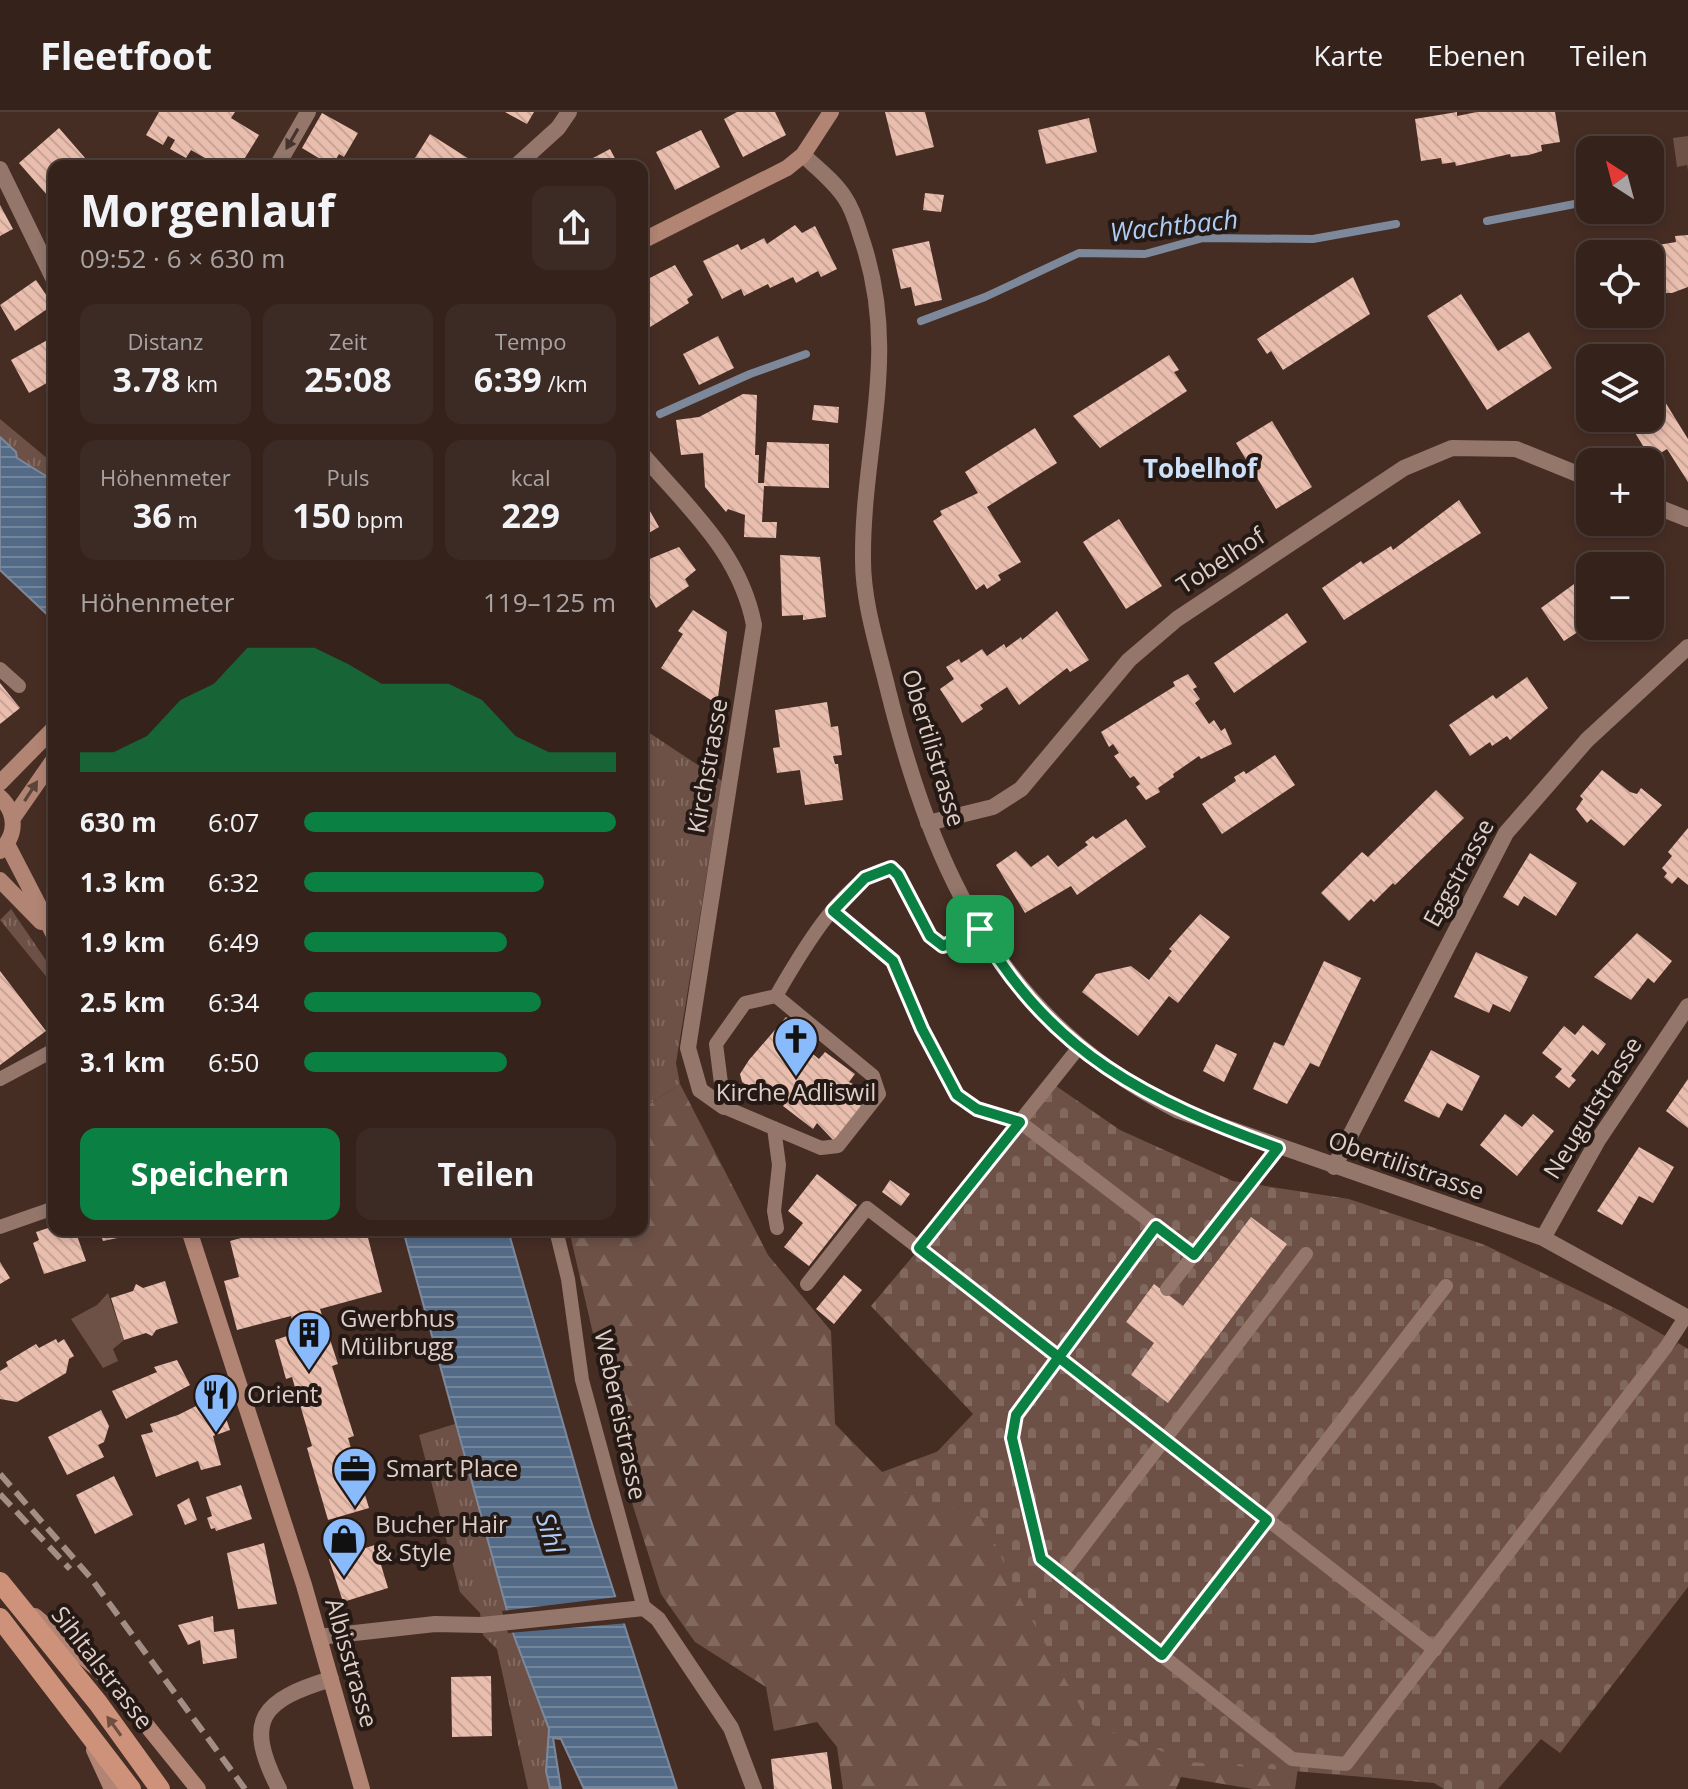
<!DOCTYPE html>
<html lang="de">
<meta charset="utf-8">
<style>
:root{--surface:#34221b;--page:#3c2a24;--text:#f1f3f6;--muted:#a9a4a3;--line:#4e3f3a;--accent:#0b8043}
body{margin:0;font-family:"Open Sans",sans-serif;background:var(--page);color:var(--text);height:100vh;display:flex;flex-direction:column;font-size:30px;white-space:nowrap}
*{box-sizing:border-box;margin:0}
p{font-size:26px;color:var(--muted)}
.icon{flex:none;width:44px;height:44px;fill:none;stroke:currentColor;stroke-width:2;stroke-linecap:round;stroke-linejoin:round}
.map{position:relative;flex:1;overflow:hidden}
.side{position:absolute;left:48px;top:48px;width:600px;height:1076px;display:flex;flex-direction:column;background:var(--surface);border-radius:16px;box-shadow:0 4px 12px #0003,0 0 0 2px var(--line)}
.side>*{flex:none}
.needle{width:52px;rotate:324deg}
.controls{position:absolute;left:1576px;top:24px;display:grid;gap:16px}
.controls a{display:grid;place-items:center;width:88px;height:88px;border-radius:16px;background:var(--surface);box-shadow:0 4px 12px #0003,0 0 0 2px var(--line);font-size:40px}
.pin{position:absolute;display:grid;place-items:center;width:68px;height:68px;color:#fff;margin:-34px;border-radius:16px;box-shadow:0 4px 12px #0006}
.round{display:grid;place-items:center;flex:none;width:84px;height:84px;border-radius:16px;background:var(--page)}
.overview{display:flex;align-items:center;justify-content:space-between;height:136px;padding:0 32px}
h1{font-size:44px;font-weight:700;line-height:60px}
.figures{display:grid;grid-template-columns:repeat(3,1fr);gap:12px;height:136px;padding:8px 32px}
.figures div{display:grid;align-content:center;border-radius:16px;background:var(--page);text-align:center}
.figures b{font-size:34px;font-weight:700}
.figures small{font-size:22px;font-weight:400}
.figures p{font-size:22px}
.chart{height:224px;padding:16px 32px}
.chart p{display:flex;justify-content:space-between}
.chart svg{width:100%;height:144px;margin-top:8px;fill:var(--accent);opacity:.7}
.action{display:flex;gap:16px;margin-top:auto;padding:16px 32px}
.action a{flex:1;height:92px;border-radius:16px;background:var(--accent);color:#fff;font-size:32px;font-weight:700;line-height:92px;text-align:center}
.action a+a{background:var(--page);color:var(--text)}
ul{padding:0 32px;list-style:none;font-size:26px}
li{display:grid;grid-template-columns:128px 96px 1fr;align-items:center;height:60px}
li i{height:20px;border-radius:10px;background:var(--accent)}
header{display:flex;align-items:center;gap:48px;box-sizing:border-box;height:112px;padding:0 40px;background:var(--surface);border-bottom:2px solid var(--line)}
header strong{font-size:38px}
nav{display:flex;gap:44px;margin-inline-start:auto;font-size:28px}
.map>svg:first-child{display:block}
.grass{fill:url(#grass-tufts)}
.forest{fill:url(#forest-firs)}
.cemetery{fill:url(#cemetery-stones)}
.park{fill:#6d5146}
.water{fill:url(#water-rules);stroke:#7d899b;stroke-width:2}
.pier{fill:#462d24}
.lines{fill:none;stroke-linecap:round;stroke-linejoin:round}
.stream{stroke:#7d899b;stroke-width:8}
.building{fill:url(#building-back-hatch)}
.service{stroke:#94766b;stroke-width:14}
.minor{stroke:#94766b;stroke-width:16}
.secondary{stroke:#b18473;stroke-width:16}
.primary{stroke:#ce927b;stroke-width:20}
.rail{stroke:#a28e86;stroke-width:6;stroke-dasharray:16 8;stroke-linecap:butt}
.oneway{fill:#46352e}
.oneway2{fill:#5c443a}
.oneway3{fill:#704f42}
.route-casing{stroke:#fff;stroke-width:16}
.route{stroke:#0b8043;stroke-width:10}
.labels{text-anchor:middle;stroke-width:8;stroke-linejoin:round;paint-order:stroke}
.street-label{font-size:24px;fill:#decec7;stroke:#241914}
.poi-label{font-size:24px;fill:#decec7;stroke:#241914;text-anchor:start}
.water-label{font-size:26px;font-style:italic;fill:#adccf6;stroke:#241914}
.neighbourhood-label{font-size:26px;font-weight:bold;fill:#cde0f9;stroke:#241914}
</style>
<header>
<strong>Fleetfoot</strong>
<nav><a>Karte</a><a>Ebenen</a><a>Teilen</a></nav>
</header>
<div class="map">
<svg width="1688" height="1677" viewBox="0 0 1688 1677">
<defs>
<pattern id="grass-tufts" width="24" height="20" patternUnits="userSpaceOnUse" patternTransform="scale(2)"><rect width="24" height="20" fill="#6d5146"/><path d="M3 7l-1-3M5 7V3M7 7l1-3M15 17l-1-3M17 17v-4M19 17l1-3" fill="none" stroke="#81695f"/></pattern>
<pattern id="forest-firs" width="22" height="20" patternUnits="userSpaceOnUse" patternTransform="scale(2)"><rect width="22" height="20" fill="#6d5146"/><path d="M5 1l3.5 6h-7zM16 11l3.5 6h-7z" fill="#81695f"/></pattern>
<pattern id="cemetery-stones" width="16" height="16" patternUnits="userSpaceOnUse" patternTransform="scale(2)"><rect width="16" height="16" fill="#6d5146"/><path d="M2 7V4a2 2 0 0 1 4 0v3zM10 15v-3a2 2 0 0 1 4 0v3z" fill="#81695f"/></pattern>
<pattern id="water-rules" width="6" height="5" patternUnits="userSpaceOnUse" patternTransform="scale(2)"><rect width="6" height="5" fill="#546b88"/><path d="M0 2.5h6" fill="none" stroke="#74869c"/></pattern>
<pattern id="building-back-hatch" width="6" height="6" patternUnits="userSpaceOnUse" patternTransform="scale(2)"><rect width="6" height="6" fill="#e9beae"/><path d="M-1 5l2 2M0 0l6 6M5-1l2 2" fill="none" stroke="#c8a497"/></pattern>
</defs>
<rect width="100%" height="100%" fill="#462d24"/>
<path class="grass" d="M0 307 54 352V369L17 346 16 340 0 325Z
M642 616 722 669 676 951 680 972 642 997Z
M11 797 54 860V874L0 808Z
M455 1312 514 1524 549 1617 546 1659 550 1677H528L497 1537 483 1523 480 1501 460 1480 419 1323Z"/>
<path class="forest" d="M680 972 768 1143 831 1219 835 1312 882 1360 939 1339 1303 1621 1295 1677H1253L1181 1665 1176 1677H843L837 1635 817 1610 774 1619 766 1575 695 1530 661 1482 633 1394 569 1118H642V997Z"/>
<path class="cemetery" d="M1056 974 1120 1018 1233 1069 1349 1087 1485 1133 1623 1200 1667 1225 1672 1238 1678 1231 1688 1237V1475L1560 1641 1541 1627 1498 1677H1444L1434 1671 1190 1650 1090 1612 1023 1492 983 1406 900 1379 973 1302 871 1194Z"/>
<path class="park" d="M1688 24V58L1687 53 1677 55 1673 26Z
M108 1181 124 1228 113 1237 118 1249 103 1256 71 1207 97 1193Z"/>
<path class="water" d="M0 325 16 340 17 346 54 369V509L0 458Z
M403 1118H508L590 1406 677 1677H584L561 1627 553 1626 561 1677H550L546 1659 549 1617 514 1524Z"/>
<path class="pier" d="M620 1482 629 1511 508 1521 502 1499 617 1485Z"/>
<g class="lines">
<path class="stream" d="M1487 109 1590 89
M921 209 985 185 1079 141 1145 142 1203 126 1313 127 1396 112
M660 302 750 262 806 242"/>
</g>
<path class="building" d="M159 0H235L231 6 259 23 240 54H219L191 38 186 46 170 37 175 28 168 24 163 33 146 23Z
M505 0H534L527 12Z
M737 0H775L786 23 743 45 724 7Z
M885 0H925L934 35 896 44Z
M1457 0V4L1477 0H1555L1560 30 1541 33 1542 39 1529 43 1511 45 1510 42 1456 54 1455 50 1442 52 1441 46 1421 49 1415 7Z
M322 1 358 21 344 45 339 42 332 54 302 36Z
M1089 6 1097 40 1046 52 1038 18Z
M59 16 92 54H54V91L19 51Z
M701 18 720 55 675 78 656 40Z
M430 22 480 54H410Z
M610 37 619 54H578Z
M925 81 944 83 941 100 923 98Z
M0 93 13 117 0 124Z
M795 113 802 121 815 114 837 157 821 165 818 159 796 171 793 165 770 176 768 172 744 184 741 177 722 187 703 149 738 132 741 138 764 126 767 132Z
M1688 123V175L1672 181H1650V142H1616L1615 134 1657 128 1658 133 1676 130 1675 124Z
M929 129 942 188 915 194 911 175 901 177 892 137Z
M675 153 693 183 687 187 689 191 642 220V170Z
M1353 165 1370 202 1283 258 1271 239 1267 242 1257 227Z
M36 168 53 193 15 219 0 193Z
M1461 182 1498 239 1529 220 1552 256 1487 298 1427 204Z
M718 224 734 256 699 273 683 242Z
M53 225 54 267 29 281 11 248Z
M1169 243 1179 258 1174 260 1187 279 1100 336 1073 304Z
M1654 272 1688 327V370L1667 337 1651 347 1626 306H1650V274Z
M743 282 757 283 755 343H759L758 371H764L767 330 829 332V376L764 374 762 410H777L776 426 744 425 745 403 728 397 726 400 705 375 703 341 681 343 676 308 699 305Z
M814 293 839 295 838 311 812 308Z
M1272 309 1312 375 1276 397 1236 331Z
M1035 316 1057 351 987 395 1021 450 998 463 1001 468 987 477 984 472 976 478 933 409 942 403 940 399 978 381 965 360Z
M642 385 659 415 642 425Z
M1459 388 1481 421 1344 508 1322 476 1361 449 1363 452 1391 434 1393 438Z
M1119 407 1162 474 1126 497 1083 430Z
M679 435 696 458 685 467 689 474 656 496 649 484 642 488V450Z
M780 443 820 445 826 505 803 508V503L782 504Z
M1581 467 1584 472 1590 468V512L1564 529 1541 496Z
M693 498 727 520 717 592 661 556 683 522 678 519Z
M1057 499 1089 548 1070 560 1067 556 1019 593 1007 575 980 593 983 597 962 611 940 577 954 567 946 555 959 547 961 551 982 537 987 544 1004 532 1006 536 1021 525 1022 528Z
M1287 501 1307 530 1234 581 1214 551Z
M1188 562 1197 575 1193 577 1200 587 1195 591 1209 612 1214 608 1221 619 1225 616 1232 632 1201 647 1199 644 1173 662 1174 665 1158 676 1160 680 1146 688 1136 675 1140 672 1134 664 1130 666 1114 644 1119 641 1113 632 1109 635 1101 620 1175 574 1173 570Z
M1527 565 1548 596 1510 628 1507 624 1492 634 1490 630 1470 644 1449 613 1493 583 1496 587Z
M0 571 20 596 0 612Z
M827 590 831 615 838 614 842 643 833 644 835 652H838L843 688 805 693 800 658 777 661 773 636 780 635 775 598Z
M1275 643 1295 673 1222 722 1202 692 1236 669 1234 665 1244 659 1246 662Z
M1602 658 1630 680 1637 682 1641 676 1662 693 1624 734 1591 707 1587 711 1576 697 1583 687 1580 684Z
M1436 678 1464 706 1395 773 1393 771 1374 790 1371 787 1349 809 1321 781 1362 740 1368 745Z
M1126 707 1146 735 1077 783 1071 774 1025 801 996 753 1016 739 1031 755 1048 743 1058 755 1088 733 1085 730 1093 724 1096 727Z
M1688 716V773L1678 765 1672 772 1664 765 1667 761 1662 756 1672 744 1668 740Z
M1530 741 1577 771 1556 804 1524 784 1518 794 1503 785Z
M1200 802 1230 825 1178 891 1169 884 1138 924 1082 880 1096 862 1131 854 1149 868 1172 839 1169 837Z
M1637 821 1672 849 1654 871 1648 866 1631 888 1594 865Z
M1476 840 1528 865 1510 900 1493 892 1489 901 1454 885Z
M1324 849 1361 866 1319 955 1310 951 1287 992 1253 977 1274 930 1284 934Z
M0 859 46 919 0 953Z
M786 905 806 920 798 930 819 947 825 940 855 962 849 970 870 980 871 986 843 1023 833 1028 817 1011 813 1017 783 994 788 988 766 971 760 977 753 978 742 970 740 962 749 948Z
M1583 913 1606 932 1598 943 1592 938 1571 964 1576 968 1569 976 1555 965 1562 957 1542 941 1564 914 1575 923Z
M1216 932 1237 942 1224 970 1203 959Z
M1431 938 1480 964 1462 999 1447 991 1439 1006 1404 989Z
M1688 967V1016L1666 999Z
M1505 1002 1522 1015 1533 1002 1554 1019 1517 1064 1480 1033Z
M1639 1035 1674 1055 1653 1091 1639 1084 1622 1113 1597 1099Z
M817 1062 857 1093 809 1154 784 1135 803 1111 788 1099Z
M890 1068 910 1082 901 1094 882 1080Z
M1251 1105 1287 1132 1168 1291 1131 1263 1154 1231 1126 1210 1154 1172 1183 1194Z
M54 1114V1118H75L86 1149 44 1162 33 1131 39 1128 36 1120Z
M99 1118H151V1119L103 1129Z
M270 1118H366L382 1180 320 1197 338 1252 332 1254 354 1324 348 1326 369 1396 328 1408 307 1336 312 1334 292 1265 286 1267 275 1228 296 1221 291 1204 237 1218 224 1169 239 1165 230 1129Z
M0 1150 10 1166 0 1172Z
M844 1163 862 1178 834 1212 816 1197Z
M165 1169 178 1211 156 1218 152 1224 146 1221 124 1228 111 1186 133 1179 136 1172 143 1176Z
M56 1227 58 1231 64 1227 74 1244 69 1247 66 1261 17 1290 0 1287V1259L8 1254 6 1250 36 1232 39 1236Z
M177 1248 190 1273 126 1307 112 1279 157 1260 154 1255Z
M217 1280 230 1318 213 1324 221 1353 201 1358 198 1349 156 1365 141 1323 153 1320 150 1312 178 1303 204 1290 202 1285Z
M101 1298 109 1314 104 1330 98 1333 104 1345 67 1363 48 1325Z
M114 1364 133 1403 95 1422 76 1383Z
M241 1373 252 1407 216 1419 215 1416 211 1417 207 1406 212 1404 206 1385Z
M189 1386 197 1408 185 1413 177 1393Z
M264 1431 277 1492 238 1497 227 1441Z
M375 1433 388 1476 343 1490 329 1447Z
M213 1504 214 1520 234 1517 237 1546 203 1552 200 1528 188 1533 178 1513Z
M491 1564 492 1624 452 1625 451 1565Z
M827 1640 832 1677H774L771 1647Z"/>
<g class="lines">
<path class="service" d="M0 557 19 574
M833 799 893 849 922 917 957 983 977 997 1020 1010 1194 1143
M776 884 873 964 879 982 838 1034 821 1036 724 995 716 932 745 891 776 884C798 846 845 762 891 756L898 763 930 824 943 834 980 817
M1080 934 919 1136 1435 1538
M0 967 54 938
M774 1016 779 1053 774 1099 777 1116
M0 1115 54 1096
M556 1118 568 1167 582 1268 644 1496
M1306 1142 1061 1463 1292 1647 1346 1652 1666 1235 1686 1204
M807 1172 867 1096 919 1136
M1167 1177 1278 1036
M1061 1463 1041 1447 1012 1326 1016 1303 1156 1114
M1162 1543 1446 1174"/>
<path class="minor" d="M803 43C817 56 834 69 845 86 854 99 858 116 863 131 900 244 862 335 863 448 863 491 878 536 888 578 934 763 1002 910 1179 999L1543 1126 1688 1206
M277 54 308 0
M516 54 558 16 569 0
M0 57 54 168
M642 342C688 396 740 440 754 513L688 936 700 978 724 995
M1650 392 1688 407
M928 711 993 695 1021 677 1129 548 1177 507 1404 356 1452 336 1516 337 1590 367
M1334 1055 1506 721 1587 628 1688 535
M1543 1126 1598 1028 1688 894
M319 1525 435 1512 482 1513 644 1496 658 1507 731 1616 754 1677
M279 1677C243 1607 262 1588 331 1567"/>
<path class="secondary" d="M642 129 787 56 803 43 831 0
M0 671 54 616
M0 685C17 701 17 723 0 739
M13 706 54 647
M7 732 54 823
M0 768 41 810
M189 1118 304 1473 362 1677
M35 1504 110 1568 198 1677
M94 1638 112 1677"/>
<path class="primary" d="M0 1470 98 1591 160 1677
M0 1506 131 1677"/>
<path class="rail" d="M0 1362 90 1465 245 1677
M0 1382 70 1457"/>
</g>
<defs><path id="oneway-solid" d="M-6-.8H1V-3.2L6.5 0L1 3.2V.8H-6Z" transform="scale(2)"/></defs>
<use class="oneway" href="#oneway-solid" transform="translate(292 27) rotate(120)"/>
<use class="oneway2" href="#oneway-solid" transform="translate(31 679) rotate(-57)"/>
<use class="oneway3" href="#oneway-solid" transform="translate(114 1614) rotate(-126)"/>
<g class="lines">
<g class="route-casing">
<path id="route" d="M980 817 943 834 930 824 898 763 891 756 865 766 833 799 893 849 922 917 957 983 977 997 1020 1010 919 1136C1035 1227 1152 1317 1267 1408L1162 1543 1041 1447 1012 1326 1016 1303 1156 1114 1194 1143 1278 1036C1150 990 1050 941 980 817"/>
</g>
<use href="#route" class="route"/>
</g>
<defs>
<g id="church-pin" transform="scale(2.3)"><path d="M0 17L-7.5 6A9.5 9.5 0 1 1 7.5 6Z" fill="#88bafc" stroke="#241914"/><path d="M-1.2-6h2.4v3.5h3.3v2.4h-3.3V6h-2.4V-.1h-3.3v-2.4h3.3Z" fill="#111"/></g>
<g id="building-pin" transform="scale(2.3)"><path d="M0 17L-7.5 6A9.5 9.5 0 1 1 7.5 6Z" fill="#88bafc" stroke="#241914"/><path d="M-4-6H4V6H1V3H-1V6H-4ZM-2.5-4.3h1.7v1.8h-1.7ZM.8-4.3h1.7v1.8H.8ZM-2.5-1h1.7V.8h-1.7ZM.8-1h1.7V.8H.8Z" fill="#111"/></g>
<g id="restaurant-pin" transform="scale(2.3)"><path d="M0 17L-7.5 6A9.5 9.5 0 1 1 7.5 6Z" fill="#88bafc" stroke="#241914"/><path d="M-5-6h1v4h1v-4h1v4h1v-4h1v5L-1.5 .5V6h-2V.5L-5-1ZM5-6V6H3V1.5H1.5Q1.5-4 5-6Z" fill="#111"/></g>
<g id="office-pin" transform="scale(2.3)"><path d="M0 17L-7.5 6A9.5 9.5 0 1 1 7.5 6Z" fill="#88bafc" stroke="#241914"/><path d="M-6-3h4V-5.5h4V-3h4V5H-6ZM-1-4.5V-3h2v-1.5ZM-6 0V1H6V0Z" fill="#111"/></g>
<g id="shop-pin" transform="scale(2.3)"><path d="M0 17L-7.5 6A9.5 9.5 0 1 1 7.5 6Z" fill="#88bafc" stroke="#241914"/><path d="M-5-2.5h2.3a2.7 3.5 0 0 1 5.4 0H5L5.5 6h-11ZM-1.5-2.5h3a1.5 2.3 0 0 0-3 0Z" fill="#111"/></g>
</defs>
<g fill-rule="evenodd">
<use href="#church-pin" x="796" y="927"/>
<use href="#building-pin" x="309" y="1221"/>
<use href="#restaurant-pin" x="216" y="1283"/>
<use href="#office-pin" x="355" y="1357"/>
<use href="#shop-pin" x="344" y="1427"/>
</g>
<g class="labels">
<g class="street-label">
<text transform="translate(1221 449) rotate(-33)" y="8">Tobelhof</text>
<text transform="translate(933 636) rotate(73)" y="8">Obertilistrasse</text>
<text transform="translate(708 654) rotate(-80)" y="8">Kirchstrasse</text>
<text transform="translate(1459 761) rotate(-61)" y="8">Eggstrasse</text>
<text transform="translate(1593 996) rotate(-58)" y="8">Neugutstrasse</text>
<text transform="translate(1406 1054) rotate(19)" y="8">Obertilistrasse</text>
<text transform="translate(620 1303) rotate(78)" y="8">Webereistrasse</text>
<text transform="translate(351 1551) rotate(74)" y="8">Albisstrasse</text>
<text transform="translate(102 1556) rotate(52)" y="8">Sihltalstrasse</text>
</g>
<g class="poi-label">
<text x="796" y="989" text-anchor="middle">Kirche Adliswil</text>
<text x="340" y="1215">Gwerbhus<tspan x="340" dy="28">Mülibrugg</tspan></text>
<text x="247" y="1291">Orient</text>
<text x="386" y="1365">Smart Place</text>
<text x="375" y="1421">Bucher Hair<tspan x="375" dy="28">&amp; Style</tspan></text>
</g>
<g class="water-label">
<text transform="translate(1174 114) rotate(-6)" y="9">Wachtbach</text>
<text transform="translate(550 1421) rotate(74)" y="9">Sihl</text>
</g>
<g class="neighbourhood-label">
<text x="1200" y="366">Tobelhof</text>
</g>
</g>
</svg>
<div class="controls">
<a><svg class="needle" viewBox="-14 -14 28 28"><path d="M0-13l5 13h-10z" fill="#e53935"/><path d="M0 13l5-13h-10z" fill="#a9a4a3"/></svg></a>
<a><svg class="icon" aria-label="locate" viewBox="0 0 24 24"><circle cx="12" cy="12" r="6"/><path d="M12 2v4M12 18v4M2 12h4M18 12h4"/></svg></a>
<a><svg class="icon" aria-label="layers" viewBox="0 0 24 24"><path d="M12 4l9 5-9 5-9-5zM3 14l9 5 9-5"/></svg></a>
<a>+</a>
<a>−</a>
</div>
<div class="pin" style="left:980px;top:817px;background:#1e9e55"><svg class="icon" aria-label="arrive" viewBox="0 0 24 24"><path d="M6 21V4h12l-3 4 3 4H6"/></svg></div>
<section class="side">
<div class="overview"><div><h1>Morgenlauf</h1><p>09:52 · 6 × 630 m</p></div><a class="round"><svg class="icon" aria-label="share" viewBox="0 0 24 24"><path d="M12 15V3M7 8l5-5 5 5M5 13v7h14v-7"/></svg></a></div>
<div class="figures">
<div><p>Distanz</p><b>3.78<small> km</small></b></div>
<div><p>Zeit</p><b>25:08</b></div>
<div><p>Tempo</p><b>6:39<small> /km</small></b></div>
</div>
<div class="figures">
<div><p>Höhenmeter</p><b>36<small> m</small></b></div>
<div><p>Puls</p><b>150<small> bpm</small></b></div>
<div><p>kcal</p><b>229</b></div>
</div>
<div class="chart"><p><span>Höhenmeter</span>119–125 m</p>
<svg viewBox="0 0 160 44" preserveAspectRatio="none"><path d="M0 44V38L10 38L20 33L30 22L40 17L50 6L60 6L70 6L80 11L90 17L100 17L110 17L120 22L130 33L140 38L150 38L160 38V44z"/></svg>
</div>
<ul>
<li><b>630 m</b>6:07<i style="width:100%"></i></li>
<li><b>1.3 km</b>6:32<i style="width:77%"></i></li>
<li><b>1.9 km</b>6:49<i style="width:65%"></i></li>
<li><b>2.5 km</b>6:34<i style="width:76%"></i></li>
<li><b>3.1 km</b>6:50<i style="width:65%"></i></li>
</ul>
<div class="action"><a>Speichern</a><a>Teilen</a></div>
</section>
</div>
